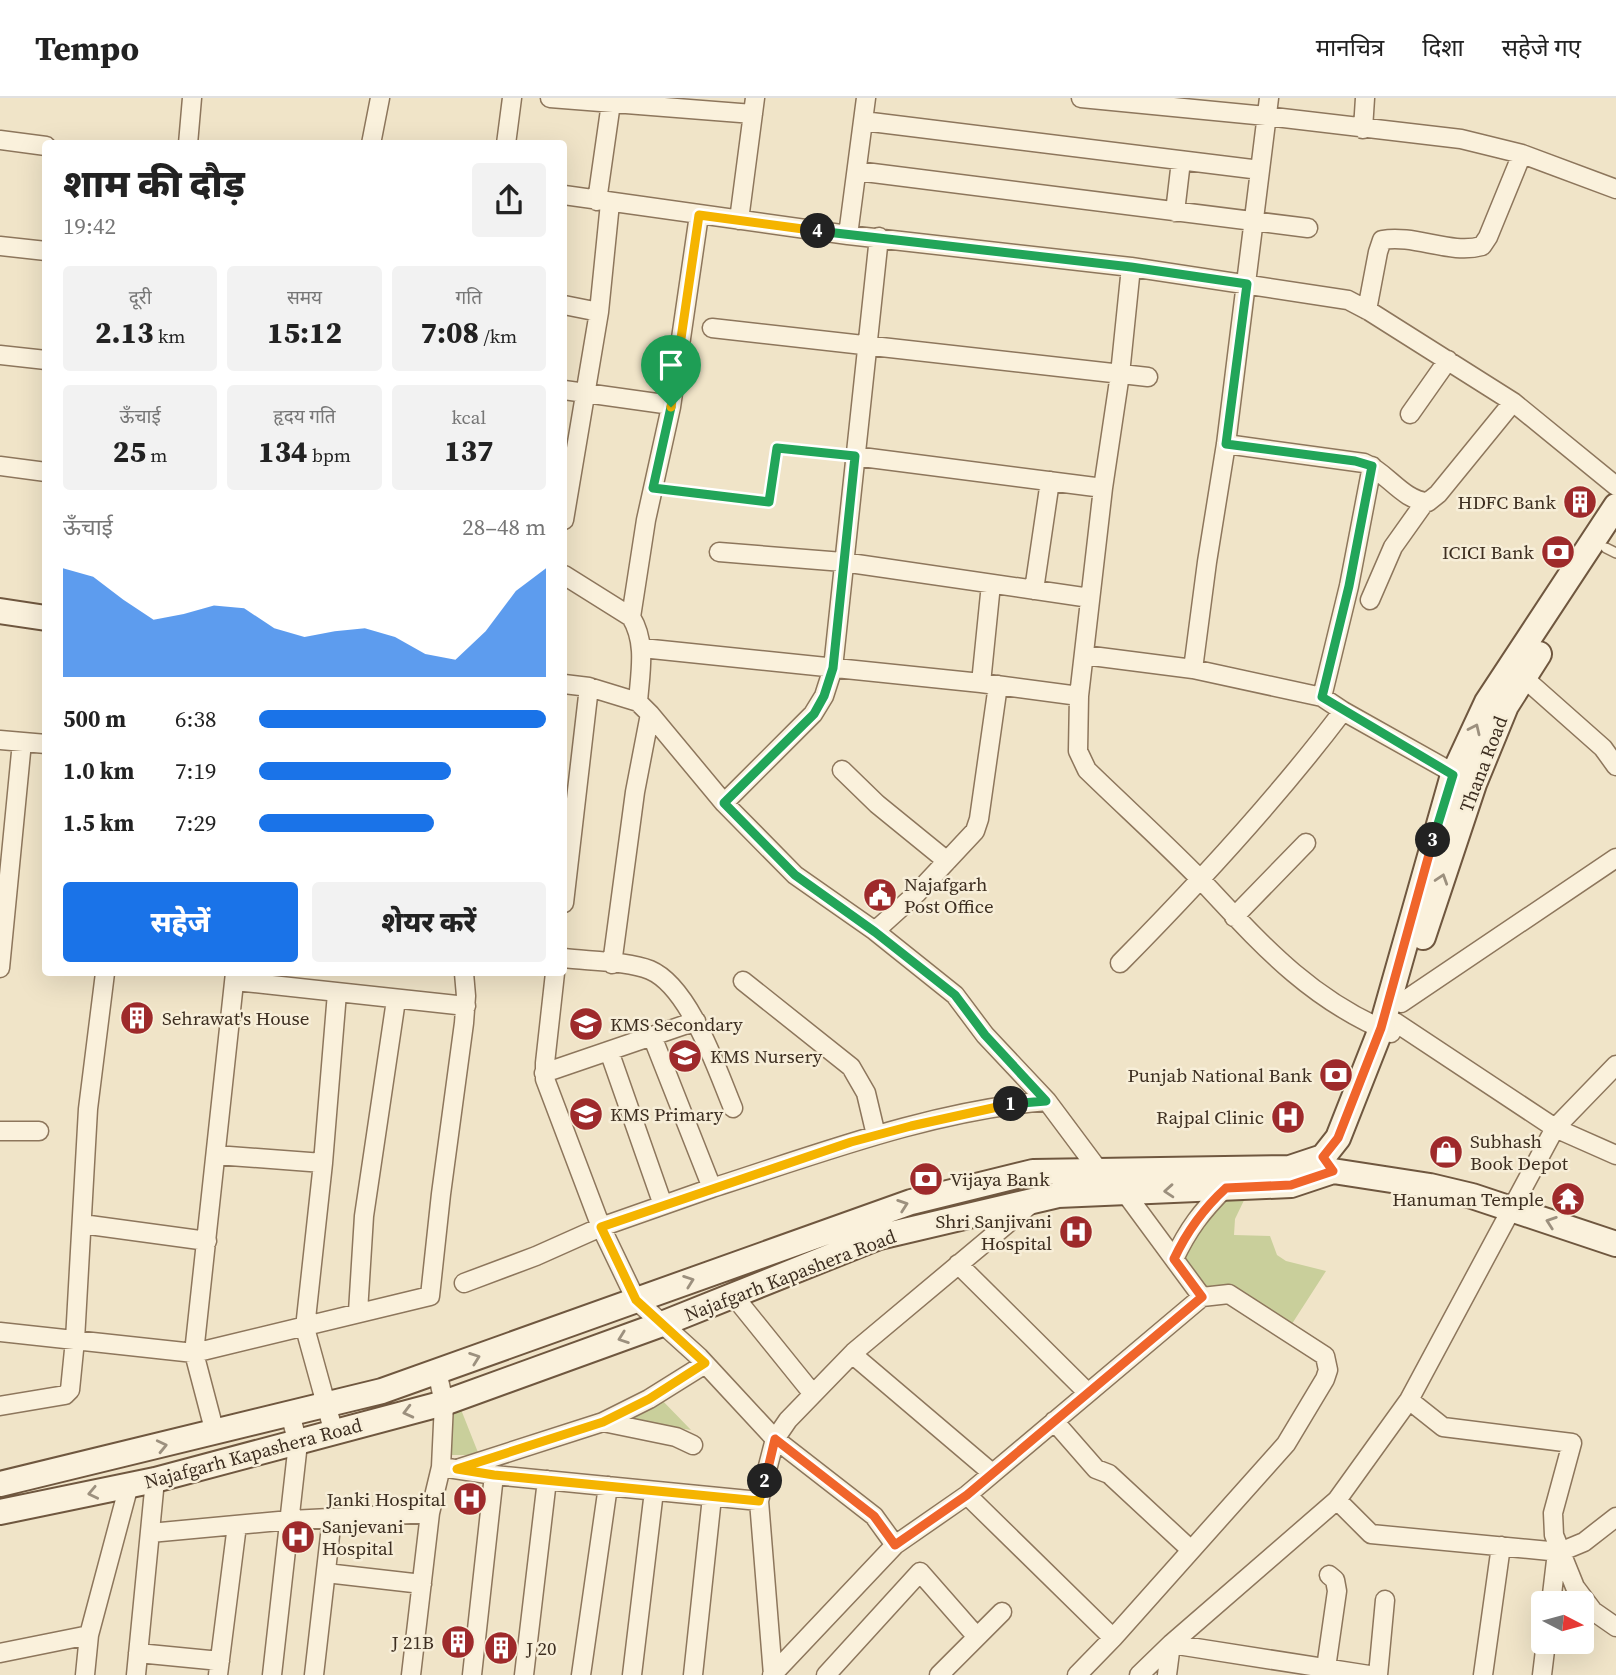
<!DOCTYPE html>
<html lang="hi">
<meta charset="utf-8">
<style>
:root{--surface:#fff;--page:#f2f2f2;--text:#222;--muted:#767676;--line:#e0e0e0;--accent:#1a73e8}
body{margin:0;font-family:"Source Serif 4","Noto Sans Devanagari",serif;background:var(--page);color:var(--text);height:100vh;display:flex;flex-direction:column;font-size:26px;white-space:nowrap}
*{box-sizing:border-box;margin:0}
p{font-size:23px;color:var(--muted)}
.icon{flex:none;width:38px;height:38px;fill:none;stroke:currentColor;stroke-width:2;stroke-linecap:round;stroke-linejoin:round}
.map{position:relative;flex:1;overflow:hidden}
.sheet{position:absolute;left:42px;top:42px;width:525px;height:836px;display:flex;flex-direction:column;background:var(--surface);border-radius:7px;box-shadow:0 7px 28px #0002}
.sheet>*{flex:none}
.needle{width:46px;rotate:96deg}
.tools{position:absolute;left:1531px;top:1493px;display:grid;gap:14px}
.tools a{display:grid;place-items:center;width:63px;height:63px;border-radius:7px;background:var(--surface);box-shadow:0 7px 28px #0002;font-size:35px}
.pin{position:absolute;display:grid;place-items:center;width:60px;height:60px;color:#fff;margin:-72px -30px;border-radius:50% 50% 50% 0;rotate:-45deg;box-shadow:0 0 7px #0007}
.pin .icon{rotate:45deg}
.km{position:absolute;width:35px;height:35px;margin:-18px;border-radius:50%;background:#222;color:#fff;font-size:19px;line-height:35px;text-align:center}
.round{display:grid;place-items:center;flex:none;width:74px;height:74px;border-radius:7px;background:var(--page)}
.head{display:flex;align-items:center;justify-content:space-between;height:119px;padding:0 21px}
h1{font-size:38px;font-weight:800;line-height:52px}
.metrics{display:grid;grid-template-columns:repeat(3,1fr);gap:10px;height:119px;padding:7px 21px}
.metrics div{display:grid;align-content:center;border-radius:7px;background:var(--page);text-align:center}
.metrics b{font-size:30px;font-weight:800}
.metrics small{font-size:19px;font-weight:400}
.metrics p{font-size:19px}
.chart{height:196px;padding:14px 21px}
.chart p{display:flex;justify-content:space-between}
.chart svg{width:100%;height:126px;margin-top:7px;fill:var(--accent);opacity:.7}
.action{display:flex;gap:14px;margin-top:auto;padding:14px 21px}
.action a{flex:1;height:80px;border-radius:7px;background:var(--accent);color:#fff;font-size:28px;font-weight:800;line-height:80px;text-align:center}
.action a+a{background:var(--page);color:var(--text)}
ul{padding:0 21px;list-style:none;font-size:23px}
li{display:grid;grid-template-columns:112px 84px 1fr;align-items:center;height:52px}
li i{height:18px;border-radius:9px;background:var(--accent)}
header{display:flex;align-items:center;gap:42px;box-sizing:border-box;height:98px;padding:0 35px;background:var(--surface);border-bottom:2px solid var(--line)}
header strong{font-size:33px}
nav{display:flex;gap:38px;margin-inline-start:auto;font-size:24px}
.map>svg:first-child{display:block}
.green{fill:#c9cf9b}
.lines{fill:none;stroke-linecap:round;stroke-linejoin:round}
.lane-casing{stroke:#8d765c;stroke-width:12}
.street-casing{stroke:#8d765c;stroke-width:21}
.secondary-casing{stroke:#6f573f;stroke-width:28}
.lane{stroke:#faf1dc;stroke-width:9}
.street{stroke:#faf1dc;stroke-width:18}
.secondary{stroke:#faf1dc;stroke-width:24}
.oneway{stroke:#9c907e}
.split-1-casing{stroke:#fff;stroke-width:14}
.split-2-casing{stroke:#fff;stroke-width:14}
.split-3-casing{stroke:#fff;stroke-width:14}
.split-4-casing{stroke:#fff;stroke-width:14}
.split-5-casing{stroke:#fff;stroke-width:14}
.split-1{stroke:#22a559;stroke-width:9}
.split-2{stroke:#f5b400;stroke-width:9}
.split-3{stroke:#f0652b;stroke-width:9}
.split-4{stroke:#22a559;stroke-width:9}
.split-5{stroke:#f5b400;stroke-width:9}
.labels{text-anchor:middle;stroke-width:5;stroke-linejoin:round;paint-order:stroke}
.poi-label{font-size:19px;fill:#3d2e20;stroke:#f7eed8;text-anchor:start}
.street-label{font-size:19px;fill:#3d2e20;stroke:#f7eed8}
</style>
<header>
<strong>Tempo</strong>
<nav><a>मानचित्र</a><a>दिशा</a><a>सहेजे गए</a></nav>
</header>
<div class="map">
<svg width="1616" height="1577" viewBox="0 0 1616 1577">
<rect width="100%" height="100%" fill="#f0e4c8"/>
<path class="green" d="M1221 1094H1248L1235 1121 1234 1137 1270 1138 1277 1157 1286 1163 1326 1173 1288 1232 1230 1194 1203 1198 1176 1161Z
M658 1298 691 1332 613 1320Z
M460 1309 479 1357H445V1315Z"/>
<g class="lines">
<g class="lane-casing">
<path id="lane" d="M653 390 769 404 777 350 854 358
M1606 450 1616 455"/>
</g>
<g class="street-casing">
<path id="street" d="M550 0 753 16
M1081 0 1266 18 1461 41 1522 56 1616 91
M863 23 1260 72
M1363 31 1365 0
M0 42 46 48
M188 46 192 0
M371 46 380 0
M506 46 512 0
M857 73 1308 130
M564 97 848 137 1131 169 1348 202 1369 213 1513 304 1616 388
M597 103 611 5
M1175 114 1181 63
M739 122 755 0
M848 137 866 0
M0 148 46 153
M1131 169 1120 276 1103 390 1079 598 1078 653 1087 672C1125 709 1165 745 1202 783 1261 846 1309 901 1391 935
M564 207 599 214
M1367 212 1378 154 1382 142C1415 136 1450 157 1482 148L1488 139 1522 56
M712 230 1148 279
M0 257 46 262
M564 292 671 307
M1410 316 1448 262
M1226 346 1364 365C1387 374 1403 403 1428 404L1438 396 1513 304
M854 358 1103 390
M0 368 46 374
M564 422 599 214 610 105
M719 454 843 464 1090 500
M564 477 631 519C647 545 640 575 638 604
M1034 492 1050 383
M1370 502 1393 449 1425 404
M631 519 646 422 671 309 699 117
M642 550 981 585 1079 598
M1084 557 1193 571 1322 599 1343 613 1464 681
M1193 571 1207 464 1226 346 1269 0
M1524 580 1603 650 1616 668
M981 585 991 486
M564 586 589 589 638 604 650 616 724 705 795 777 875 833 955 897 985 937 1047 1003 1100 1074
M1322 599 1349 488 1372 368
M0 642 46 646
M842 672 877 706 947 763
M724 705 813 616 824 598 833 570 879 139
M564 805 589 589
M1234 819 1306 745
M875 833 917 795 975 733 979 721 998 587
M564 860C587 863 629 863 650 872 690 889 717 972 733 1010
M1120 865C1199 785 1275 703 1343 613
M612 866 635 694 650 616
M0 870 22 644
M235 875 194 1255 430 1198 441 1096 464 925 466 898 464 875
M555 875 545 965V981L601 1129 636 1202 699 1259 775 1341 874 1418 895 1447 772 1577
M235 883 466 908
M743 883 851 969 866 995 876 1037
M1401 905 1616 760
M1395 924 1555 1030 1616 1057
M609 953 663 1107
M544 975 696 923
M0 1033H39
M216 1057 323 1065
M712 1090C821 1055 931 1013 1047 1003
M1126 1096 1202 1199
M82 1126 207 1143
M1174 1161C1188 1131 1202 1113 1225 1090
M958 1166 1088 1295
M464 1185 536 1158 601 1129 712 1090 652 938
M733 1197 813 1296
M358 1214 364 1118 396 902
M0 1234 194 1255 215 1335
M852 1256 992 1375
M1409 1302 1443 1329 1572 1345 1553 1415 1554 1437 1575 1489 1593 1513 1616 1529
M0 1308 65 1297 70 1292 75 1242 88 1011 105 875
M1054 1323 1096 1371 1109 1376 1191 1452
M603 1324 676 1339 693 1347
M334 1335 305 1230 323 1065 337 895
M441 1369 494 1377 759 1403
M460 1370 603 1324 649 1301 705 1266
M967 1397 1113 1540
M1337 1402 1371 1436 1560 1454 1584 1444 1616 1419
M150 1435 290 1422 430 1415
M895 1447 967 1397 1202 1199 1229 1196 1325 1258 1328 1272 1325 1281 1286 1346 1113 1540 1077 1577
M326 1475 422 1486
M1551 1505 1557 1454
M0 1555 89 1537
M138 1555 220 1563
M85 1577 89 1537 129 1387
M136 1577 155 1382
M218 1577 237 1427
M272 1577 298 1345 290 1316
M314 1577 332 1420
M411 1577 430 1415 441 1369 444 1305 437 1273
M472 1577 494 1377
M524 1577 547 1382
M581 1577 608 1388
M632 1577 654 1393
M693 1577 712 1399
M773 1577 759 1403 775 1341 788 1322 854 1254 1032 1105
M826 1577 920 1474 977 1539
M939 1577 1002 1514
M1139 1577 1171 1546 1337 1402 1409 1302 1555 1030 1616 967
M1167 1577 1171 1546 1369 1577
M1325 1577 1337 1493 1335 1482 1329 1477
M1378 1577 1385 1502
M1483 1577 1501 1448
M1542 1577 1546 1544"/>
</g>
<g class="secondary-casing">
<path id="secondary" d="M0 513 46 520
M1423 839 1474 686 1506 608 1539 556
M0 1386 382 1293 911 1104 1033 1074 1290 1070 1323 1059 1338 1040 1381 931 1453 677 1487 604 1616 408
M0 1414 155 1382 444 1305 662 1226 879 1139 1058 1097 1291 1087 1333 1073 1430 1088 1472 1098 1616 1146"/>
</g>
<use href="#lane" class="lane"/>
<use href="#street" class="street"/>
<use href="#secondary" class="secondary"/>
</g>
<defs><path id="oneway-chevron" d="M-2-3.5L2.5 0L-2 3.5" fill="none" stroke-width="1.6" stroke-linecap="round" stroke-linejoin="round" transform="scale(1.75)"/></defs>
<g class="oneway">
<use href="#oneway-chevron" transform="translate(1475 631) rotate(-65)"/>
<use href="#oneway-chevron" transform="translate(1442 781) rotate(-72)"/>
<use href="#oneway-chevron" transform="translate(1169 1093) rotate(176)"/>
<use href="#oneway-chevron" transform="translate(903 1107) rotate(-19)"/>
<use href="#oneway-chevron" transform="translate(1551 1124) rotate(-161)"/>
<use href="#oneway-chevron" transform="translate(689 1183) rotate(-20)"/>
<use href="#oneway-chevron" transform="translate(623 1240) rotate(160)"/>
<use href="#oneway-chevron" transform="translate(475 1260) rotate(-20)"/>
<use href="#oneway-chevron" transform="translate(408 1314) rotate(166)"/>
<use href="#oneway-chevron" transform="translate(162 1348) rotate(-13)"/>
<use href="#oneway-chevron" transform="translate(93 1395) rotate(168)"/>
</g>
<g class="lines">
<g class="split-1-casing">
<path id="split-1" d="M671 309 653 390 769 404 777 350 855 358 833 570 824 598 814 616 724 705 795 777 875 834 955 897 985 937 1046 1003 1011 1006"/>
</g>
<g class="split-2-casing">
<path id="split-2" d="M765 1383 759 1403 494 1377 457 1371 603 1324 649 1301 705 1265 636 1202 601 1129 851 1044 911 1028 1011 1006"/>
</g>
<g class="split-3-casing">
<path id="split-3" d="M765 1383 775 1341 874 1418 895 1447 967 1397 1202 1199 1174 1161C1187 1133 1203 1111 1226 1090L1291 1087 1333 1073 1323 1059 1338 1040 1381 930 1433 742"/>
</g>
<g class="split-4-casing">
<path id="split-4" d="M818 133 1131 169 1247 186 1226 346 1355 363 1372 368 1349 488 1322 599 1453 677 1433 742"/>
</g>
<g class="split-5-casing">
<path id="split-5" d="M671 309 699 117 818 133"/>
</g>
<use href="#split-1" class="split-1"/>
<use href="#split-2" class="split-2"/>
<use href="#split-3" class="split-3"/>
<use href="#split-4" class="split-4"/>
<use href="#split-5" class="split-5"/>
</g>
<defs>
<g id="building-disc" transform="scale(1.75)"><circle r="9.5" fill="#9e2a2b" stroke="#f7eed8"/><path d="M-4-6H4V6H1V3H-1V6H-4ZM-2.5-4.3h1.7v1.8h-1.7ZM.8-4.3h1.7v1.8H.8ZM-2.5-1h1.7V.8h-1.7ZM.8-1h1.7V.8H.8Z" fill="#fff"/></g>
<g id="bank-disc" transform="scale(1.75)"><circle r="9.5" fill="#9e2a2b" stroke="#f7eed8"/><path d="M-6-4H6V4H-6ZM0-2.3a2.3 2.3 0 1 0 0 4.6a2.3 2.3 0 1 0 0-4.6Z" fill="#fff"/></g>
<g id="civic-disc" transform="scale(1.75)"><circle r="9.5" fill="#9e2a2b" stroke="#f7eed8"/><path d="M-.6-6.5H3V-4.5H.6V-3L4-1V1h2V6H-6V1h2V-1L-.6-3ZM-1.2 2.5V6h2.4V2.5Z" fill="#fff"/></g>
<g id="school-disc" transform="scale(1.75)"><circle r="9.5" fill="#9e2a2b" stroke="#f7eed8"/><path d="M0-5L7-2L0 1L-7-2ZM-4 1L0 2.5L4 1V4Q0 6-4 4Z" fill="#fff"/></g>
<g id="hospital-disc" transform="scale(1.75)"><circle r="9.5" fill="#9e2a2b" stroke="#f7eed8"/><path d="M-5-5h3v3.5h4V-5h3V5h-3V1.5h-4V5h-3Z" fill="#fff"/></g>
<g id="shop-disc" transform="scale(1.75)"><circle r="9.5" fill="#9e2a2b" stroke="#f7eed8"/><path d="M-5-2.5h2.3a2.7 3.5 0 0 1 5.4 0H5L5.5 6h-11ZM-1.5-2.5h3a1.5 2.3 0 0 0-3 0Z" fill="#fff"/></g>
<g id="temple-disc" transform="scale(1.75)"><circle r="9.5" fill="#9e2a2b" stroke="#f7eed8"/><path d="M0-6L5-2H3V0L6.5 2.5H4V6H1.5V3h-3V6H-4V2.5H-6.5L-3 0V-2H-5Z" fill="#fff"/></g>
</defs>
<g fill-rule="evenodd">
<use href="#building-disc" x="1580" y="404"/>
<use href="#bank-disc" x="1558" y="454"/>
<use href="#civic-disc" x="880" y="797"/>
<use href="#building-disc" x="137" y="920"/>
<use href="#school-disc" x="586" y="926"/>
<use href="#school-disc" x="685" y="958"/>
<use href="#bank-disc" x="1336" y="977"/>
<use href="#school-disc" x="586" y="1016"/>
<use href="#hospital-disc" x="1288" y="1019"/>
<use href="#shop-disc" x="1446" y="1054"/>
<use href="#bank-disc" x="926" y="1081"/>
<use href="#temple-disc" x="1568" y="1101"/>
<use href="#hospital-disc" x="1076" y="1134"/>
<use href="#hospital-disc" x="470" y="1401"/>
<use href="#hospital-disc" x="298" y="1439"/>
<use href="#building-disc" x="458" y="1544"/>
<use href="#building-disc" x="501" y="1550"/>
</g>
<g class="labels">
<g class="poi-label">
<text x="1556" y="411" text-anchor="end">HDFC Bank</text>
<text x="1534" y="461" text-anchor="end">ICICI Bank</text>
<text x="904" y="793">Najafgarh<tspan x="904" dy="22">Post Office</tspan></text>
<text x="162" y="927">Sehrawat's House</text>
<text x="610" y="933">KMS Secondary</text>
<text x="710" y="965">KMS Nursery</text>
<text x="1312" y="984" text-anchor="end">Punjab National Bank</text>
<text x="610" y="1023">KMS Primary</text>
<text x="1264" y="1026" text-anchor="end">Rajpal Clinic</text>
<text x="1470" y="1050">Subhash<tspan x="1470" dy="22">Book Depot</tspan></text>
<text x="950" y="1088">Vijaya Bank</text>
<text x="1544" y="1108" text-anchor="end">Hanuman Temple</text>
<text x="1052" y="1130" text-anchor="end">Shri Sanjivani<tspan x="1052" dy="22">Hospital</tspan></text>
<text x="446" y="1408" text-anchor="end">Janki Hospital</text>
<text x="322" y="1435">Sanjevani<tspan x="322" dy="22">Hospital</tspan></text>
<text x="434" y="1551" text-anchor="end">J 21B</text>
<text x="526" y="1557">J 20</text>
</g>
<g class="street-label">
<text transform="translate(1483 666) rotate(-69)" y="7">Thana Road</text>
<text transform="translate(790 1177) rotate(-21)" y="7">Najafgarh Kapashera Road</text>
<text transform="translate(253 1355) rotate(-15)" y="7">Najafgarh Kapashera Road</text>
</g>
</g>
</svg>
<div class="tools">
<a><svg class="needle" viewBox="-14 -14 28 28"><path d="M0-13l5 13h-10z" fill="#e53935"/><path d="M0 13l5-13h-10z" fill="#767676"/></svg></a>
</div>
<div class="pin" style="left:671px;top:309px;background:#1e9e55"><svg class="icon" aria-label="arrive" viewBox="0 0 24 24"><path d="M6 21V4h12l-3 4 3 4H6"/></svg></div>
<b class="km" style="left:1011px;top:1006px">1</b>
<b class="km" style="left:765px;top:1383px">2</b>
<b class="km" style="left:1433px;top:742px">3</b>
<b class="km" style="left:818px;top:133px">4</b>
<section class="sheet">
<div class="head"><div><h1>शाम की दौड़</h1><p>19:42</p></div><a class="round"><svg class="icon" aria-label="share" viewBox="0 0 24 24"><path d="M12 15V3M7 8l5-5 5 5M5 13v7h14v-7"/></svg></a></div>
<div class="metrics">
<div><p>दूरी</p><b>2.13<small> km</small></b></div>
<div><p>समय</p><b>15:12</b></div>
<div><p>गति</p><b>7:08<small> /km</small></b></div>
</div>
<div class="metrics">
<div><p>ऊँचाई</p><b>25<small> m</small></b></div>
<div><p>हृदय गति</p><b>134<small> bpm</small></b></div>
<div><p>kcal</p><b>137</b></div>
</div>
<div class="chart"><p><span>ऊँचाई</span>28–48 m</p>
<svg viewBox="0 0 160 44" preserveAspectRatio="none"><path d="M0 44V6L10 9L20 17L30 24L40 22L50 19L60 20L70 27L80 30L90 28L100 27L110 30L120 36L130 38L140 28L150 14L160 6V44z"/></svg>
</div>
<ul>
<li><b>500 m</b>6:38<i style="width:100%"></i></li>
<li><b>1.0 km</b>7:19<i style="width:67%"></i></li>
<li><b>1.5 km</b>7:29<i style="width:61%"></i></li>
</ul>
<div class="action"><a>सहेजें</a><a>शेयर करें</a></div>
</section>
</div>
